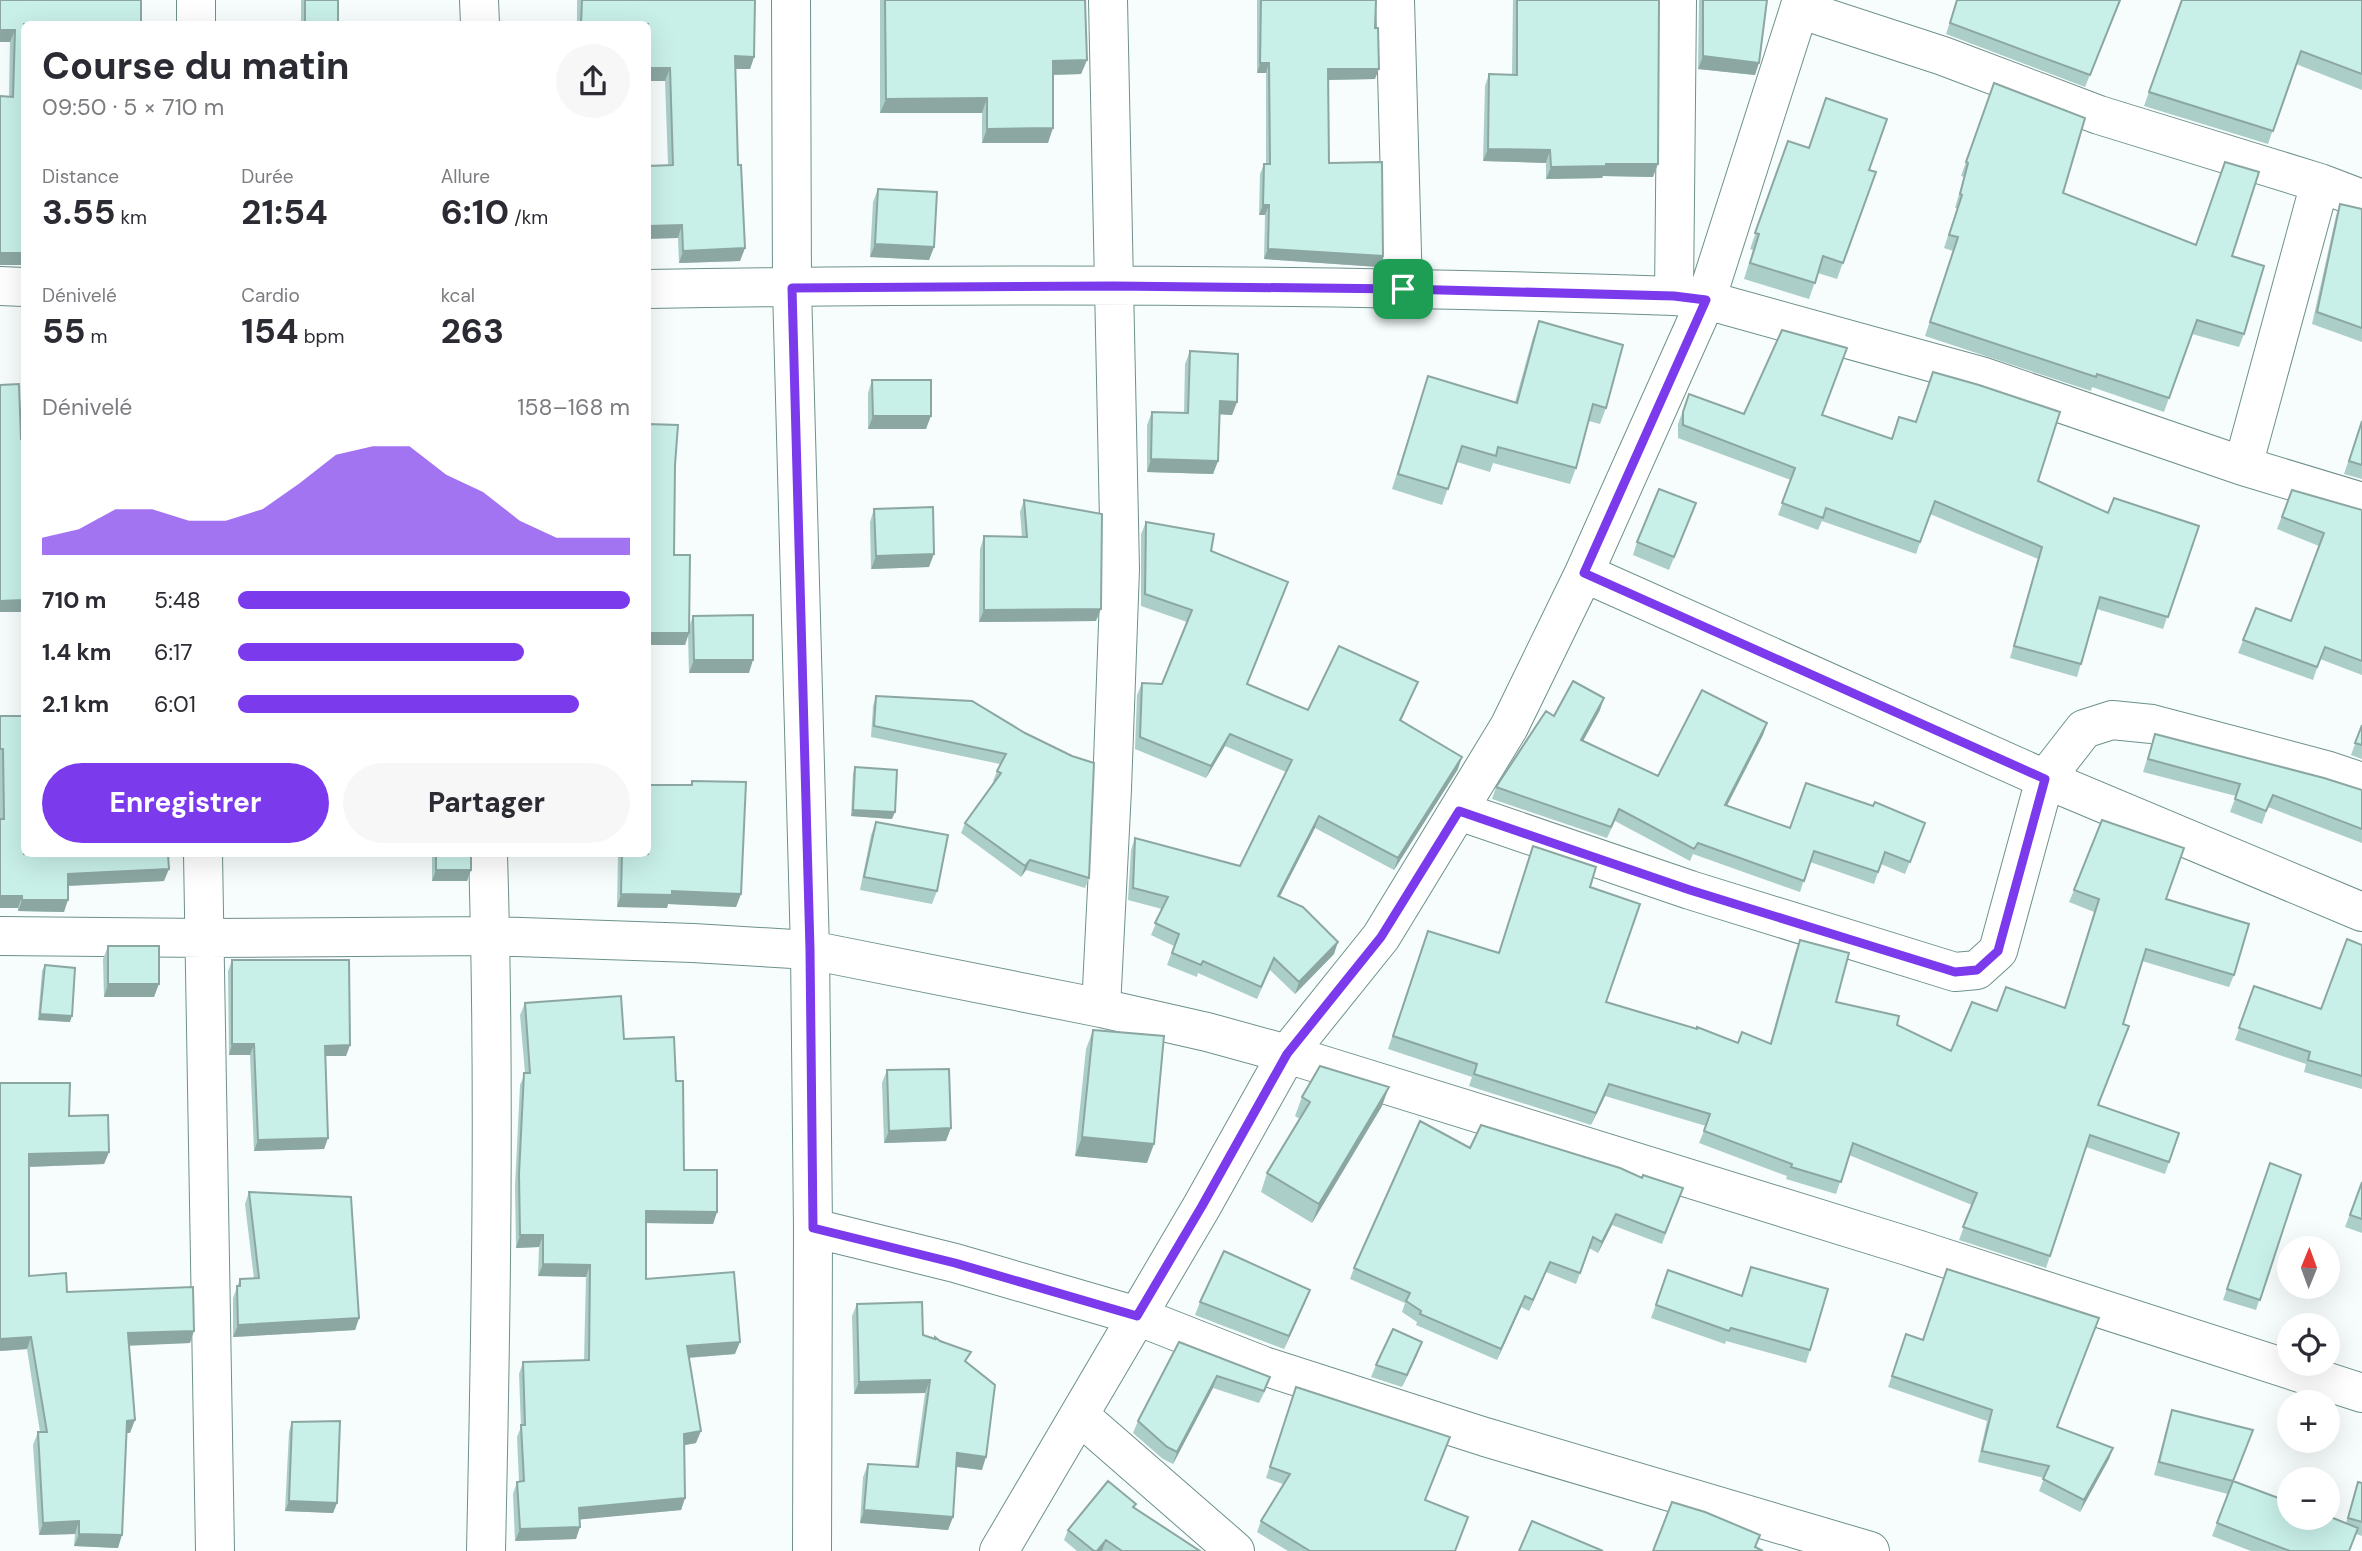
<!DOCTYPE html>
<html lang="fr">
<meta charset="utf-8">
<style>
:root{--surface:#fff;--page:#f7f7f7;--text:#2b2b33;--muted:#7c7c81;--accent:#7c3aed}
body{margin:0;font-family:"DM Sans",sans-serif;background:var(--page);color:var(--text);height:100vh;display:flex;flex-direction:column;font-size:26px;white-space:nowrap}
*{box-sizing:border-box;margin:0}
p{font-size:23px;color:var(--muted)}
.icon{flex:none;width:38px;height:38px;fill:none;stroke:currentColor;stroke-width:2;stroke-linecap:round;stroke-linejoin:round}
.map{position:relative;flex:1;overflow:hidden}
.panel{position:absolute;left:21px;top:21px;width:630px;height:836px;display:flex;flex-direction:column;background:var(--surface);border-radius:10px;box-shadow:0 7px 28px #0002}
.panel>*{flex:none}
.needle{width:46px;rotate:1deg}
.buttons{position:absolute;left:2277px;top:1236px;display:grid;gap:14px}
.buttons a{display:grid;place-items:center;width:63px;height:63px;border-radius:50%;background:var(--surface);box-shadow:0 7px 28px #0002;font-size:35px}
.pin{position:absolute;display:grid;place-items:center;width:60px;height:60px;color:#fff;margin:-30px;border-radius:14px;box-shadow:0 4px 10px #0006}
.round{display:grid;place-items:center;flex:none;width:74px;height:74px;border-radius:37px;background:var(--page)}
.headline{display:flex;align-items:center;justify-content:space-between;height:119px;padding:0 21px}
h1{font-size:38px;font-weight:700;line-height:52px}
.figures{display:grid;grid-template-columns:repeat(3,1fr);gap:10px;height:119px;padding:7px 21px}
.figures div{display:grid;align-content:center}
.figures b{font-size:35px;font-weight:700}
.figures small{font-size:19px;font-weight:400}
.figures p{font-size:19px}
.chart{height:196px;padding:14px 21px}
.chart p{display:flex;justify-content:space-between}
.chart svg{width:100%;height:126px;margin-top:7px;fill:var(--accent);opacity:.7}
.cta{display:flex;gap:14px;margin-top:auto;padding:14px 21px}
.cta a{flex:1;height:80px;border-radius:42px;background:var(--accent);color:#fff;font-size:28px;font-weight:700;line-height:80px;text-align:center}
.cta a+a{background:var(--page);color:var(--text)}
ul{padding:0 21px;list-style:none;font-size:23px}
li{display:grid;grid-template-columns:112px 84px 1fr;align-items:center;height:52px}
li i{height:18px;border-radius:9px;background:var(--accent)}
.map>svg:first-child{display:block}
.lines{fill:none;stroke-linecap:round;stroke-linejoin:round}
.minor-casing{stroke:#6e918b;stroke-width:40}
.minor{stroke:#fff;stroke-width:38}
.wall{fill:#accec8}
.shaded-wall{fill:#8ca7a2}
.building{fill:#c8efe8;stroke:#8ca7a2;stroke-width:2}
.route-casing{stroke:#fff;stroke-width:14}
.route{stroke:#7c3aed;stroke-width:9}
</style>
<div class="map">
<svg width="2362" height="1551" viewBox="0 0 2362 1551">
<rect width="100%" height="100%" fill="#f6fdfc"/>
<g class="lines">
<g class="minor-casing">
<path id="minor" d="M479 0 480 24
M791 0 792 288 810 950 813 1228 812 1551
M1395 0 1403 289
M1799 9 1943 56 2099 115 2320 183 2362 199
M196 24V0
M0 286 24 287
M648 289C989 283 1332 284 1674 296L1706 300 1981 376 2243 466 2362 502
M1674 296 1677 0
M2243 466 2320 183
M1584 573 2045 779 2362 912
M1459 811 1690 890 1955 972 1977 970 1998 951 2045 779 2084 729 2112 720 2152 724 2326 770 2362 782
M203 854 215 1551
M0 936 205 938 490 936 693 943 810 950 1101 1008 1207 1032 1287 1054 1904 1245 2362 1393
M1101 1008 1112 789 1120 569 1108 0
M813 1228 955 1263 1137 1316 1264 1366 1485 1437 1870 1551
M1080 1416 1235 1551
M486 1551C491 1319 495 1086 488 854
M999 1551 1202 1206 1287 1054 1381 937 1509 727 1584 573 1706 300 1802 0"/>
</g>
<use href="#minor" class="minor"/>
</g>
<path class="wall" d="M301 0H338V24H301Z
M577 0H755L754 57 750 69H735L738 165 745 248 740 261 679 263 678 238 668 165 665 81 648 24H577Z
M880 0H1085L1087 60 1081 74 1053 75 1048 143H982V113H880Z
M1257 0H1376L1375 28V79L1328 80 1329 163 1379 267 1264 259 1265 215H1259L1260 174 1264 164H1266V73H1257Z
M1513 0H1659L1653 177 1603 176 1602 178 1546 179V163L1483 161 1485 86 1489 74H1512Z
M1699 0H1767L1755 75 1698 69Z
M1957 0H2121L2085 87 1946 34Z
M2181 0H2362V90L2296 64 2268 144 2144 106Z
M24 24V265L9 96 10 42H0Z
M1994 83 2063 193 2196 245 2232 256 2244 334 2239 347 2192 334 2164 412 2092 387 2091 391 1925 336 1953 251 1944 248 1957 208H1955L1964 177 1961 176Z
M1788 141 1876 172 1837 279 1818 273 1809 299 1744 279 1753 250 1750 249Z
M878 189 934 247 929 260 870 257 873 202Z
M2340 204 2362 209V342L2312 324 2336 216Z
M1539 321 1606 408 1600 424 1589 421 1576 468 1570 484 1493 463 1490 472 1457 462 1442 505 1392 489 1428 376 1515 402 1533 337Z
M1190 351 1237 402 1232 415 1219 414 1218 461 1213 474 1147 472V425L1152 412 1184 413 1185 364Z
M872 380 926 429H868V393Z
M1689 394 1744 414 1822 415 1891 439 1899 417 2108 513 2199 526 2163 629 2097 609 2077 677 2010 658 2038 559 1930 514 1916 554 1822 521 1818 530 1778 515 1791 480 1678 438V424Z
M2362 420V479L2344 474Z
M648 424 675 465 674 555 689 627 693 616 749 673H689L688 635 685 645H648Z
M2292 490 2362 510V675L2320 659 2313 680 2238 653 2256 608 2291 621 2319 546 2277 529Z
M1024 500 1096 621 979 622 980 549 984 536 1022 537 1020 512Z
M1696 503 1669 570 1633 555 1637 542Z
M874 509 929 567 871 569 870 522Z
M1146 522 1211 551 1247 685 1308 710 1418 682 1401 720 1458 769 1394 870 1315 828 1279 897 1334 954 1295 994 1270 970 1257 999 1198 973 1197 977 1167 965 1174 946 1151 935 1162 909 1128 900 1131 850 1135 838 1240 866 1286 772 1225 746 1206 778 1135 749 1137 695 1142 683 1162 684 1187 622 1141 606V534Z
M876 696 972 701 1089 878 1085 888 1026 870 1021 877 961 833 965 823 994 782 993 781 1000 764 871 737 873 706Z
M1600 710 1583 741 1658 776 1767 723 1763 735 1727 806 1790 828 1873 806 1925 823 1905 874 1881 864 1874 884 1810 862 1800 892 1693 854 1690 861 1615 821 1607 838 1492 799 1496 787 1554 716Z
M0 716 164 881 68 886 64 912 18 911V908H0Z
M2362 725V759L2351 755Z
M2155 734 2362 790V843L2268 807 2262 824 2230 812 2236 796 2143 772Z
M855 767 892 819 851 816 853 773Z
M692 781 741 894 736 907 668 904 667 908 617 907 618 855 567 856V854H648L690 785Z
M876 822 937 891 932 904 860 890 871 835Z
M432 854H471V870L467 881H432Z
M1590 887 1606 1002 1738 1043H1770L1795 953 1800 940 1836 1002 1897 1025 1951 1051 1997 1011 2065 1007 2094 912 2069 902 2074 890 2166 899 2234 975 2229 987 2142 961 2099 1105 2179 1133 2165 1174 2086 1147 2046 1268 1959 1240 1972 1205 1849 1155 1836 1194 1786 1179 1787 1176 1699 1143 1706 1126 1605 1096 1591 1125 1469 1086 1472 1077 1388 1049 1428 931 1498 953Z
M2362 945V1089L2304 1072 2306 1064 2235 1040 2254 986 2321 1009Z
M108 946 154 997H104L103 959Z
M232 960 350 1045 346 1056H325L328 1138 324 1149 254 1151 250 1055H229L228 971Z
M45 965 70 1022 38 1020 42 971Z
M525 1003 624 1039 676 1081 684 1170 717 1212 713 1224 646 1223V1279L735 1354 689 1358 696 1443 684 1445 685 1498 681 1510 580 1519 576 1539 515 1541 513 1494 517 1482 519 1481 517 1437 521 1427 519 1374 523 1362 584 1361 586 1277 538 1276 539 1247 516 1248 515 1186 520 1085 525 1073 520 1015Z
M1093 1030 1147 1163 1075 1156 1086 1049Z
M887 1070 946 1141 884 1143 882 1083Z
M0 1083 69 1116 109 1152 104 1164 29 1167V1276L190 1343 129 1345 130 1433H127L118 1548 74 1546 75 1534 39 1535 33 1445 38 1432H40L27 1349 0 1351Z
M1302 1097 1382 1106 1312 1223 1261 1192 1267 1173 1300 1119 1295 1116Z
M1470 1148 1642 1178 1683 1188 1662 1244 1612 1225 1598 1253 1589 1248 1576 1284 1546 1272 1529 1311 1521 1307 1497 1360 1416 1325 1417 1322 1402 1312 1405 1303 1350 1279 1354 1268Z
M2270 1163 2301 1175 2256 1310 2223 1300Z
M2362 1182V1233L2345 1227Z
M249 1192 359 1318 355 1330 233 1337V1298L240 1279H254L245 1204Z
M1751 1267 1810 1350 1806 1363 1726 1341 1725 1344 1651 1318 1668 1270 1741 1296Z
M1310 1290 1284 1349 1195 1315 1200 1302Z
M857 1304 923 1335 967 1363 982 1470 956 1467 953 1517 948 1530 860 1523 863 1477 868 1464 915 1467 925 1393 854 1394 852 1316Z
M1906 1334 2057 1427 2113 1448 2109 1459 2080 1512 2039 1491 2044 1478 1978 1462 1987 1421 1888 1387Z
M1179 1342 1266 1389 1259 1403 1213 1388 1173 1464 1163 1459 1133 1433 1138 1421Z
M1417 1355 1402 1387 1371 1377 1376 1365Z
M1296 1387 1426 1500 1455 1551H1288L1257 1532 1261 1521 1283 1484 1266 1478Z
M2172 1410 2233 1481 2346 1523 2358 1482 2362 1483V1536L2356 1534 2349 1551H2251L2212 1536 2228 1494 2154 1475 2168 1423Z
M292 1422 337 1503 333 1513 285 1511 289 1432Z
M1135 1508 1200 1551H1077L1064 1540 1068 1530Z"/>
<path class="shaded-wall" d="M0 30H15L10 42H0Z
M735 56 754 57 750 69H730Z
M1703 56 1759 63 1755 75 1698 69Z
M1087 60 1081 74 1048 75 1053 61Z
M1260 63H1269L1266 73H1257Z
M648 68H670L665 81H648Z
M1328 69H1379L1375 79 1324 80Z
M987 98 982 113H880L886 99Z
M1053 128 1048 143H982L987 129Z
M1488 149 1550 150 1546 163 1483 161Z
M1606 164H1658L1653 177 1603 176 1602 178 1546 179 1551 167Z
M1263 205H1269L1265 215H1259Z
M682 225 678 238 648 239V226Z
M875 244 934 247 929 260 870 257Z
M745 248 740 261 679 263 683 251Z
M1268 249 1383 256 1379 267 1264 259Z
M0 253H24V265H0Z
M1220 401 1237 402 1232 415 1215 414Z
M873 416H931L926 429H868Z
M1151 459 1218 461 1213 474 1147 472Z
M934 554 929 567 871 569 876 556Z
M24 600V612H0V601Z
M1101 609 1096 621 979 622 984 610Z
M648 633H689L685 645H648Z
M694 660H753L749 673H689Z
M1418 682 1413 694 1396 732 1400 720Z
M1604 698 1600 710 1577 752 1581 740Z
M1767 723 1763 735 1721 817 1725 805Z
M1230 734 1225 746 1206 778 1211 766Z
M1462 757 1458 769 1394 870 1398 858Z
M853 810 895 812 892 819 851 816Z
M1319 816 1315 828 1274 908 1278 896Z
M568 854H618V855L567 856Z
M1030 860 1026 870 1021 877 1025 866Z
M169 869 164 881 64 886 68 874Z
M436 870H471L467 881H432Z
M672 891 741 894 736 907 668 904 667 908 617 907 621 894Z
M0 896H22L18 908H0Z
M22 900H68L64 912 18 911Z
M1338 942 1334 954 1295 994 1299 982Z
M108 984H159L154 997H104Z
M40 1014 72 1016 70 1022 38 1020Z
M232 1044H254L250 1055H229Z
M350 1045 346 1056H321L325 1046Z
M1609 1084 1605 1096 1591 1125 1596 1113Z
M1389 1087 1382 1106 1312 1223 1319 1204Z
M951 1128 946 1141 884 1143 889 1131Z
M1082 1137 1154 1144 1147 1163 1075 1156Z
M328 1138 324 1149 254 1151 258 1140Z
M109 1152 104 1164 24 1167 29 1154Z
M646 1211 717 1212 713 1224 642 1223Z
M1616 1214 1612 1225 1598 1253 1602 1242Z
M520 1235H543L539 1247 516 1248Z
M1550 1262 1546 1272 1529 1311 1533 1300Z
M543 1264 590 1265 586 1277 538 1276Z
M1310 1290 1305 1303 1284 1349 1289 1336Z
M1525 1296 1521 1307 1497 1360 1501 1349Z
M359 1318 355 1330 233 1337 238 1325Z
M194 1331 190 1343 123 1346 128 1333Z
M31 1337 27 1349 0 1351V1339Z
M740 1342 735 1354 683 1358 687 1346Z
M1422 1342 1417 1355 1402 1387 1407 1375Z
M1217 1376 1213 1388 1173 1464 1177 1452Z
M930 1380 925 1393 854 1394 859 1382Z
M135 1420 130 1433H123L127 1421Z
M701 1431 696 1443 680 1446 684 1434Z
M2113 1448 2109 1459 2080 1512 2084 1500Z
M957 1453 986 1457 982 1470 952 1466Z
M685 1498 681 1510 575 1520 579 1508Z
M289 1501 337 1503 333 1513 285 1511Z
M864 1510 953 1517 948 1530 860 1523Z
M79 1521 75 1534 39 1535 43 1523Z
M580 1527 576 1539 515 1541 520 1529Z
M79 1534 122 1535 118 1548 74 1546Z
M1106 1540 1102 1551H1097Z"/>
<path class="building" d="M0 0H141V24H24V253H0V96L13 97 15 30H0Z
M305 0H338V24H305Z
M582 0H755L754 57 735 56 738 165H741L745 248 683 251 682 225 648 226V166L673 165 670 68H648V24H581Z
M885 0H1085L1087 60 1053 61V128L987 129V98L886 99Z
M1261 0H1376L1375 28H1378L1379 69H1328L1329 163 1382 162 1383 256 1268 249 1269 205H1263L1264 164H1270L1269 63H1260Z
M1517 0H1659L1658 164H1606V166L1551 167 1550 150 1488 149 1489 74 1517 75Z
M1703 0H1767L1759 63 1703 56Z
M1957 0H2120L2090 75 1950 23Z
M2182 0H2362V74L2301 51 2273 131 2149 92Z
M1994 83 2085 118 2063 193 2196 245 2225 162 2259 172 2232 256 2264 266 2244 334 2197 320 2169 398 2097 374 2096 377 1930 322 1958 237 1949 235 1962 195 1960 194 1968 163 1966 162Z
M1826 98 1887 119 1869 170 1876 172 1843 263 1823 256 1815 283 1750 263 1759 234 1755 233 1788 141 1809 148Z
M878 189 937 192 934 247 875 244Z
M2340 204 2362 209V328L2317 312Z
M1539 321 1623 345 1606 408 1593 404 1576 468 1498 447 1496 456 1462 446 1448 489 1398 474 1428 376 1517 403Z
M1782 330 1847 348 1822 415 1892 439 1899 417 1916 422 1933 372 1979 385 2060 412 2038 481 2108 513 2114 498 2199 526 2168 617 2100 597 2081 664 2014 646 2042 547 1935 501 1920 542 1826 508 1823 518 1782 503 1795 468 1683 425V412L1689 394 1744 414Z
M1190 351 1238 354 1237 402 1220 401 1218 461 1151 459 1152 412 1188 413Z
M872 380H931V416H873Z
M19 384 21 439H24V600L0 601V385Z
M2362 421V465L2349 461Z
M648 424 678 425 675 465 674 555H690L689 633H648Z
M1659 489 1696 503 1674 557 1637 542Z
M2292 490 2362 510V661L2325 647 2317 667 2243 640 2256 608 2291 621 2324 533 2282 517Z
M1024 500 1102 514 1101 609 984 610V536L1027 537Z
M933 507 934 554 876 556 874 509Z
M1146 522 1214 534 1211 551 1288 582 1247 684 1308 710 1339 646 1418 682 1400 720 1462 757 1398 858 1319 816 1278 896 1303 907 1338 942 1299 982 1274 958 1261 987 1203 961 1201 965 1172 953 1179 934 1155 923 1168 897 1133 888 1135 838 1240 866 1292 760 1230 734 1211 766 1140 737 1142 683 1162 684 1192 610 1145 594Z
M753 615V660H694L693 616Z
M1573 681 1604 698 1581 740 1658 776 1702 690 1767 723 1725 805 1790 828 1806 783 1873 806 1875 802 1925 823 1910 862 1885 852 1878 872 1814 851 1804 881 1698 843 1694 849 1619 809 1611 827 1496 787 1546 711 1554 716Z
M876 696 972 701 1025 733 1072 756 1094 763 1089 878 1030 860 1025 866 965 823 1001 773 997 771 1006 754 874 726Z
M0 716H24V854H168L169 869 68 874V900H22V896H0V819H4L3 749H0Z
M2362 725V745L2355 743Z
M2155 734 2324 778 2362 790V829L2273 795 2266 811 2235 799 2240 784 2148 759Z
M855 767 897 770 895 812 853 810Z
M692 781 746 782 741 894 672 891V895L621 894 622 854H648V785H692Z
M2102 820 2184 848 2166 899 2249 924 2234 975 2146 949 2123 1024 2129 1026 2098 1105 2179 1133 2169 1162 2090 1135 2050 1256 1963 1227 1977 1193 1853 1143 1841 1182 1791 1167 1792 1164 1704 1131 1710 1114 1609 1084 1596 1113 1474 1074 1477 1064 1393 1036 1428 931 1499 953 1533 846 1596 867 1590 887 1640 904 1606 1002 1697 1029V1027L1738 1043 1742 1032 1771 1044 1800 940 1849 953 1836 1002 1899 1016 1897 1025 1951 1051 1972 1002 1997 1011 2006 987 2065 1008 2099 899 2074 890Z
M876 822 948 835 937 891 864 877Z
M436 854H471V870H436Z
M2347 939 2362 945V1076L2308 1060 2310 1052 2239 1028 2254 986 2321 1009Z
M108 946H159V984H108Z
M232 960H349L350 1045 325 1046 328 1138 258 1140 254 1044H232Z
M45 965 75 968 72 1016 40 1014Z
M621 996 624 1039 674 1037 676 1081H683L684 1170H717V1212L646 1211V1279L734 1272 740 1342 687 1346 701 1431 684 1434 685 1498 579 1508 580 1527 520 1529 517 1482 524 1481 521 1425H525L523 1362 589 1360 590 1265 543 1264V1235H520L519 1174 524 1073H530L525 1003Z
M1093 1030 1164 1036 1154 1144 1082 1137Z
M1320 1066 1389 1087 1319 1204 1267 1173 1310 1102 1302 1097Z
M949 1069 951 1128 889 1131 887 1070Z
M0 1083H70L69 1116 108 1115 109 1152 29 1154V1276L66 1273 67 1292 193 1287 194 1331 128 1333 135 1420 127 1421 122 1535 79 1534V1521L43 1523 38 1432H47L31 1337 0 1339Z
M1420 1121 1470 1148 1481 1125 1620 1168 1642 1178 1643 1175 1683 1188 1665 1233 1616 1214 1602 1242 1593 1237 1580 1273 1550 1262 1533 1300 1525 1296 1501 1349 1420 1314 1421 1311 1406 1301 1410 1293 1354 1268Z
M2270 1163 2301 1175 2260 1300 2227 1289Z
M2362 1182V1219L2350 1215Z
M249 1192 351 1197 359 1318 238 1325 237 1286H240V1279L259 1278Z
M1224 1251 1310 1290 1289 1336 1200 1302Z
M1751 1267 1828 1289 1810 1350 1731 1328 1729 1331 1656 1305 1668 1270 1742 1296Z
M1947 1269 2099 1318 2057 1427 2113 1448 2084 1500 2043 1479 2049 1466 1982 1451 1992 1410 1892 1376 1906 1334 1923 1340Z
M922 1302 923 1335 935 1339V1337L940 1341 971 1352 965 1361 995 1385 986 1457 957 1453 953 1517 864 1510 868 1464 918 1467 930 1380 859 1382 857 1304Z
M1393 1329 1422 1342 1407 1375 1376 1365Z
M1179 1342 1270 1377 1264 1391 1217 1376 1177 1452 1167 1447 1138 1421Z
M1296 1387 1450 1437 1425 1500 1468 1517 1455 1551H1310L1261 1521 1290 1474 1270 1467Z
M2172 1410 2253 1430 2233 1481 2159 1462Z
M340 1421 337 1503 289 1501 292 1422Z
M1108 1481 1136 1504 1133 1507 1200 1551H1122L1106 1540 1097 1551H1094L1068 1530Z
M2233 1481 2289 1502V1517H2328V1516L2358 1528 2349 1551H2290L2217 1523Z
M2358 1482 2362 1483V1522L2348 1518Z
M1672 1502 1705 1512 1760 1535 1755 1547 1763 1551H1653Z
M1532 1521 1603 1551H1519Z"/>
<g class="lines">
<g class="route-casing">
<path id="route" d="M1114 286 1403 289 1674 296 1706 300 1584 573 2045 779 1998 951 1977 970 1955 972 1690 890 1459 811 1381 937 1287 1054 1202 1206 1137 1316 955 1263 813 1228 810 950 792 288Z"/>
</g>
<use href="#route" class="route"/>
</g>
</svg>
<div class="buttons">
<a><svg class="needle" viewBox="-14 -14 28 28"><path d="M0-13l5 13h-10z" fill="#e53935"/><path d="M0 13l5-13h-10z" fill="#7c7c81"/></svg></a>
<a><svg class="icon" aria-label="locate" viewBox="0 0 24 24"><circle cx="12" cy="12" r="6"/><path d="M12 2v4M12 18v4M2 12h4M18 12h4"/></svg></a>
<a>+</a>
<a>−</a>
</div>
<div class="pin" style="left:1403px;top:289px;background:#1e9e55"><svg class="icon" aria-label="arrive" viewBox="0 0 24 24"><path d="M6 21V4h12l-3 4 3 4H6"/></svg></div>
<section class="panel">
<div class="headline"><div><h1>Course du matin</h1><p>09:50 · 5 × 710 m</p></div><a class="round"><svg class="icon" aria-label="share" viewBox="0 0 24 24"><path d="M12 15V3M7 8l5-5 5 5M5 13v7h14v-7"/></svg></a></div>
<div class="figures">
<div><p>Distance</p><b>3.55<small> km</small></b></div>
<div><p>Durée</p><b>21:54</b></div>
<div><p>Allure</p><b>6:10<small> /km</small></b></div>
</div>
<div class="figures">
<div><p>Dénivelé</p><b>55<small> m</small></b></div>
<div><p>Cardio</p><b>154<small> bpm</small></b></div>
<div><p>kcal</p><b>263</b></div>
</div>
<div class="chart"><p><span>Dénivelé</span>158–168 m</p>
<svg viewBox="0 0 160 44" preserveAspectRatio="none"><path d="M0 44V38L10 35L20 28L30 28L40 32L50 32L60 28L70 19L80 9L90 6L100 6L110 16L120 22L130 32L140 38L150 38L160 38V44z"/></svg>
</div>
<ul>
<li><b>710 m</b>5:48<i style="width:100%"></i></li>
<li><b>1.4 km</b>6:17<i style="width:73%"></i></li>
<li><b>2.1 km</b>6:01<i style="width:87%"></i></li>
</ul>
<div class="cta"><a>Enregistrer</a><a>Partager</a></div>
</section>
</div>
